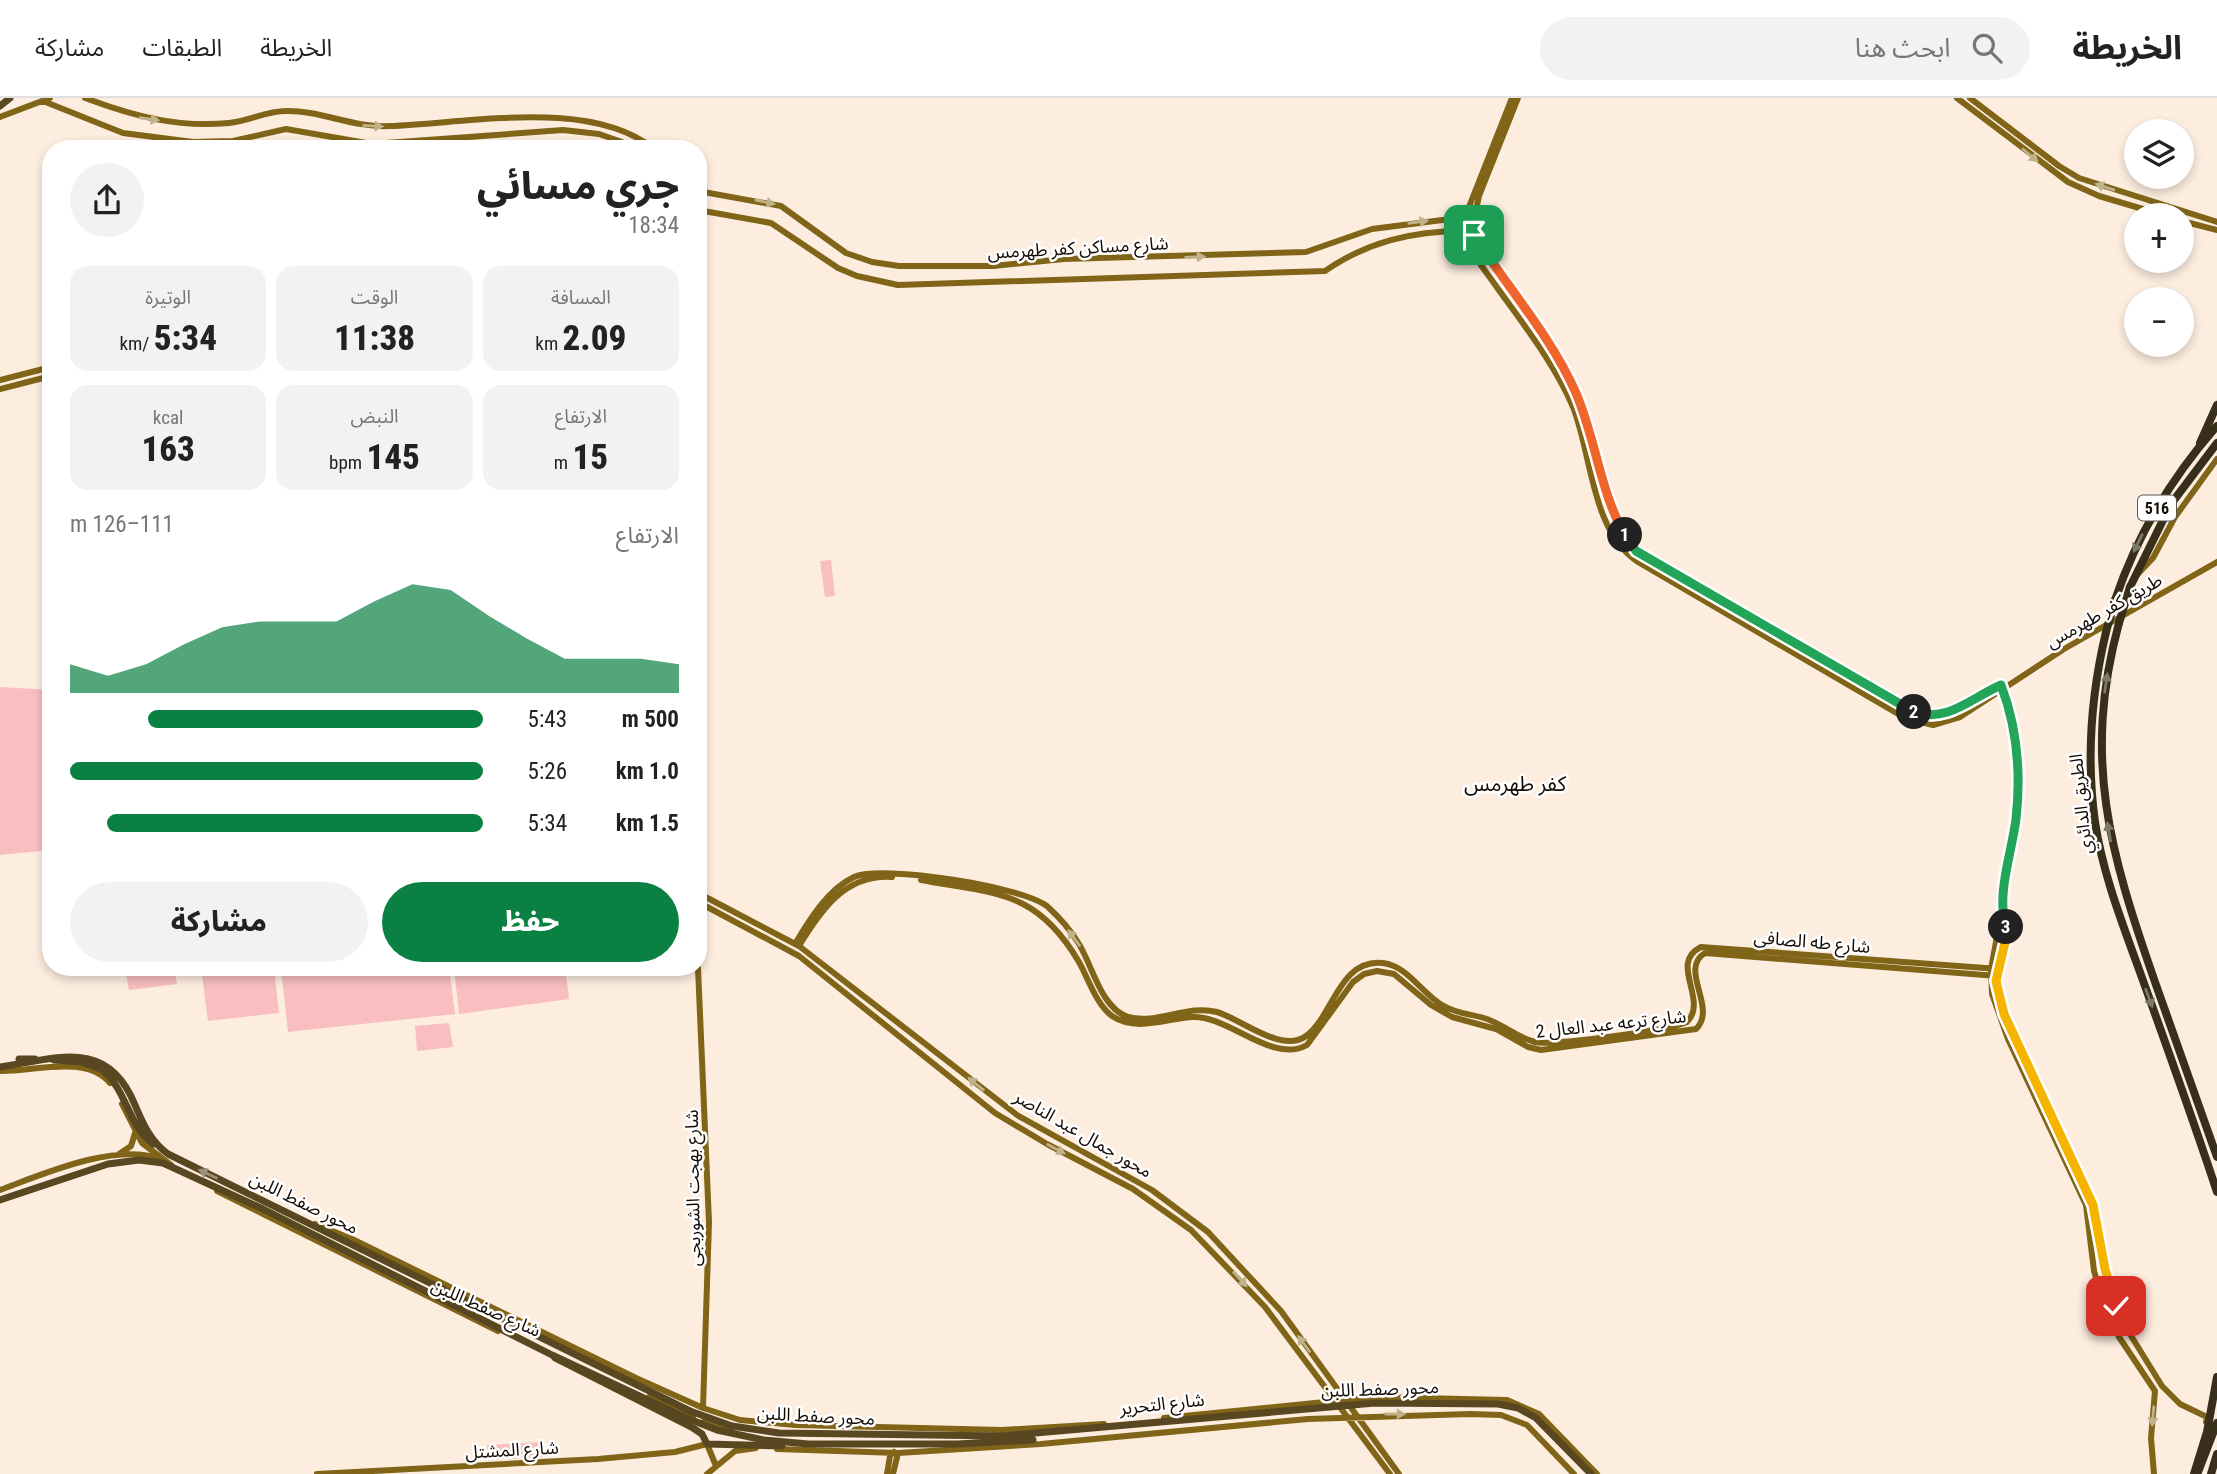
<!DOCTYPE html>
<html lang="ar">
<meta charset="utf-8">
<style>
:root{--surface:#fff;--page:#f2f2f2;--text:#222;--muted:#767676;--line:#e0e0e0;--accent:#0b8043}
body{margin:0;font-family:"Roboto Condensed","Noto Sans Arabic",sans-serif;background:var(--page);color:var(--text);direction:rtl;height:100vh;display:flex;flex-direction:column;font-size:26px;white-space:nowrap}
*{box-sizing:border-box;margin:0}
p{font-size:23px;color:var(--muted)}
.icon{flex:none;width:38px;height:38px;fill:none;stroke:currentColor;stroke-width:2;stroke-linecap:round;stroke-linejoin:round}
.map{position:relative;flex:1;overflow:hidden;direction:ltr}
.details{position:absolute;left:42px;top:42px;width:665px;height:836px;display:flex;flex-direction:column;background:var(--surface);border-radius:28px;box-shadow:0 4px 10px #0003;direction:rtl}
.details>*{flex:none}
.controls{position:absolute;left:2124px;top:21px;display:grid;gap:14px}
.controls a{display:grid;place-items:center;width:70px;height:70px;border-radius:50%;background:var(--surface);box-shadow:0 4px 10px #0003;font-size:35px}
.pin{position:absolute;display:grid;place-items:center;width:60px;height:60px;color:#fff;margin:-30px;border-radius:14px;box-shadow:0 4px 10px #0006}
.km{position:absolute;width:35px;height:35px;margin:-18px;border-radius:50%;background:#222;color:#fff;font-size:19px;line-height:35px;text-align:center}
.round{display:grid;place-items:center;flex:none;width:74px;height:74px;border-radius:37px;background:var(--page)}
.headline{display:flex;align-items:center;justify-content:space-between;height:119px;padding:0 28px}
h1{font-size:38px;font-weight:800;line-height:52px}
.stats{display:grid;grid-template-columns:repeat(3,1fr);gap:10px;height:119px;padding:7px 28px}
.stats div{display:grid;align-content:center;border-radius:18px;background:var(--page);text-align:center}
.stats b{font-size:35px;font-weight:800}
.stats small{font-size:19px;font-weight:400}
.stats p{font-size:19px}
.chart{height:196px;padding:14px 28px}
.chart p{display:flex;justify-content:space-between}
.chart svg{width:100%;height:126px;margin-top:7px;fill:var(--accent);opacity:.7}
.action{display:flex;gap:14px;margin-top:auto;padding:14px 28px}
.action a{flex:1;height:80px;border-radius:42px;background:var(--accent);color:#fff;font-size:28px;font-weight:800;line-height:80px;text-align:center}
.action a+a{background:var(--page);color:var(--text)}
ul{padding:0 28px;list-style:none;font-size:23px}
li{display:grid;grid-template-columns:112px 84px 1fr;align-items:center;height:52px}
li i{height:18px;border-radius:9px;background:var(--accent)}
header{display:flex;align-items:center;gap:42px;box-sizing:border-box;height:98px;padding:0 35px;background:var(--surface);border-bottom:2px solid var(--line)}
header strong{font-size:33px}
nav{display:flex;gap:38px;margin-inline-start:auto;font-size:24px}
.search{width:490px;height:63px;background:var(--page);display:flex;align-items:center;gap:18px;box-sizing:border-box;padding:0 24px;border-radius:38px;color:var(--muted);font-size:26px}
.map>svg:first-child{display:block}
.green{fill:#f8bec0}
.lines{fill:none;stroke-linecap:round;stroke-linejoin:round}
.secondary{stroke:#806417;stroke-width:6}
.primary{stroke:#584720;stroke-width:7}
.highway{stroke:#382f1b;stroke-width:8}
.primary-bridge{stroke:#584720;stroke-width:7}
.highway-bridge{stroke:#382f1b;stroke-width:8}
.oneway{fill:#c0b28b}
.oneway2{fill:#7e786b}
.oneway3{fill:#9b9179}
.split-1-casing{stroke:#fff;stroke-width:14}
.split-2-casing{stroke:#fff;stroke-width:14}
.split-3-casing{stroke:#fff;stroke-width:14}
.split-4-casing{stroke:#fff;stroke-width:14}
.split-1{stroke:#f0652b;stroke-width:9}
.split-2{stroke:#22a559;stroke-width:9}
.split-3{stroke:#22a559;stroke-width:9}
.split-4{stroke:#f5b400;stroke-width:9}
.labels{text-anchor:middle;stroke-width:5;stroke-linejoin:round;paint-order:stroke}
.shield{fill:#fff;stroke:#5a5550;stroke-width:2}
.shield-label{font-size:16px;font-weight:bold;fill:#140c05}
.street-label{font-size:18px;fill:#140c05;stroke:#fff}
.quarter-label{font-size:21px;fill:#140c05;stroke:#fff}
</style>
<header>
<strong>الخريطة</strong>
<div class="search"><svg class="icon" aria-label="search" viewBox="0 0 24 24"><circle cx="10" cy="10" r="6"/><path d="M15 15l6 6"/></svg>ابحث هنا</div>
<nav><a>الخريطة</a><a>الطبقات</a><a>مشاركة</a></nav>
</header>
<div class="map">
<svg width="2217" height="1376" viewBox="0 0 2217 1376">
<rect width="100%" height="100%" fill="#fdeddf"/>
<path class="green" d="M831 462 835 498 825 499 820 463Z
M0 589 51 592V752L0 757Z
M125 870H174L177 886 129 892Z
M201 870H274L279 915 208 923Z
M281 870H449L455 916 288 934Z
M454 870H565L569 901 459 916Z
M449 925 453 949 417 953 415 928Z
M542 1344 543 1359 488 1362 487 1347Z"/>
<g class="lines">
<path class="secondary" d="M85 0C133 18 177 30 229 25 249 23 266 13 286 13 320 12 352 30 390 28 471 25 591 0 654 51
M1512 0 1465 119 1464 138C1471 156 1485 172 1496 188 1523 226 1554 265 1573 309 1592 357 1591 433 1638 464L1905 620 1933 627 1960 619 2064 551 2217 464
M1518 0 1479 98 1472 131 1568 279 1591 333 1616 421 1636 453 1913 614C1960 628 1976 586 2005 588
M1957 0 2068 84 2099 98 2163 117
M1970 0 2059 68 2079 80 2217 124
M43 3 123 35 193 44 233 43 286 31 372 46 563 32 599 36 622 44 630 51
M0 19 50 0
M698 93 781 108 846 155 872 164 899 168H993L1064 161 1306 154 1372 131 1466 119
M698 112 771 125 838 170 857 178 898 187 1325 173C1367 144 1412 133 1464 133
M2182 123 2217 132
M0 282 51 269
M0 291 51 278
M2136 478 2153 460 2175 419 2217 361
M2001 589 2011 620 2017 685 2004 800 2007 833 1996 883 1998 897 2012 937 2093 1107 2105 1171 2125 1228 2162 1288 2180 1306 2207 1319 2206 1324
M921 782C995 796 1036 791 1079 864 1088 880 1096 906 1112 918 1136 934 1166 921 1191 919 1228 916 1272 967 1307 947L1353 884 1364 876 1377 873 1394 876 1431 907 1452 919 1496 931 1528 949 1541 952 1696 931C1718 910 1678 871 1705 855L1997 878
M698 795 799 848 1017 1017 1152 1092 1208 1134 1281 1213 1399 1376
M698 804 799 858 995 1015 1047 1046 1133 1091 1191 1132 1265 1209 1390 1376
M2004 823 1998 833 1991 871 1992 896 2008 941 2086 1107 2094 1173 2104 1207 2119 1239 2155 1293 2151 1340 2154 1376
M795 846C809 822 828 791 854 779 880 766 1028 789 1049 810 1060 820 1071 833 1079 846 1093 869 1101 910 1128 919 1158 927 1187 906 1217 914 1241 921 1282 956 1306 938 1333 919 1339 860 1383 865 1408 868 1421 895 1442 907 1456 916 1472 916 1487 921 1504 927 1518 940 1535 944 1554 948 1670 932 1687 924 1709 902 1668 865 1701 849L1999 871
M799 848C821 812 845 776 892 779
M698 870 709 1124 703 1310
M0 973C34 974 85 956 110 985
M122 1006 142 1045 171 1067
M119 1056 131 1048 136 1032
M0 1092C43 1076 116 1044 160 1061
M217 1093 498 1233
M315 1126 352 1141 636 1280 703 1310 740 1322 796 1327 1002 1332 1104 1326
M649 1299 693 1319
M1164 1320 1374 1299 1507 1302 1539 1316 1597 1376
M704 1323 730 1332
M777 1351 898 1355 1041 1346 1308 1321 1470 1316 1501 1317 1527 1327 1574 1376
M317 1376 598 1361 675 1354 707 1346 716 1368
M707 1376 735 1353 756 1350
M887 1376 890 1358 894 1354
M893 1376 898 1355"/>
<path class="primary" d="M0 8 10 0
M19 961H35
M54 962 81 964 101 971
M555 1260 693 1330 702 1336 707 1346 782 1348"/>
<path class="highway" d="M2200 345 2217 307
M2130 489 2171 406 2217 345
M2115 502C2137 437 2171 380 2217 328
M2119 525C2082 661 2110 755 2155 884 2175 942 2197 1001 2217 1059
M2106 534C2091 597 2086 659 2095 724 2103 777 2123 827 2141 877 2167 949 2193 1021 2217 1094
M2198 1374 2217 1325
M2194 1376 2207 1334 2217 1279
M2211 1376 2217 1356"/>
<path class="primary-bridge" d="M0 969C58 960 108 940 135 1007 143 1026 151 1044 168 1056L690 1313 732 1328 779 1335 1002 1338 1375 1305 1498 1306 1518 1310 1536 1320 1591 1376
M101 971C127 991 127 1026 153 1046
M0 1102 108 1066 139 1062 163 1065 263 1111 552 1257 684 1319 717 1332 764 1342 808 1346H957L1033 1342"/>
<path class="highway-bridge" d="M2119 525 2130 489
M2106 534 2115 502"/>
</g>
<defs><path id="oneway-solid" d="M-6-.8H1V-3.2L6.5 0L1 3.2V.8H-6Z" transform="scale(1.75)"/></defs>
<g class="oneway">
<use href="#oneway-solid" transform="translate(149 21) rotate(8)"/>
<use href="#oneway-solid" transform="translate(373 28) rotate(3)"/>
<use href="#oneway-solid" transform="translate(2030 57) rotate(40)"/>
<use href="#oneway-solid" transform="translate(2105 89) rotate(-161)"/>
<use href="#oneway-solid" transform="translate(765 104) rotate(12)"/>
<use href="#oneway-solid" transform="translate(1418 124) rotate(-8)"/>
<use href="#oneway-solid" transform="translate(1195 159) rotate(-2)"/>
<use href="#oneway-solid" transform="translate(1074 840) rotate(-126)"/>
<use href="#oneway-solid" transform="translate(976 986) rotate(-141)"/>
<use href="#oneway-solid" transform="translate(1056 1051) rotate(28)"/>
<use href="#oneway-solid" transform="translate(1240 1181) rotate(48)"/>
<use href="#oneway-solid" transform="translate(1304 1246) rotate(-126)"/>
<use href="#oneway-solid" transform="translate(1395 1316)"/>
<use href="#oneway-solid" transform="translate(2153 1318) rotate(95)"/>
</g>
<g class="oneway2">
<use href="#oneway-solid" transform="translate(2138 445) rotate(116)"/>
<use href="#oneway-solid" transform="translate(2106 585) rotate(-82)"/>
<use href="#oneway-solid" transform="translate(2109 734) rotate(-100)"/>
<use href="#oneway-solid" transform="translate(2149 900) rotate(70)"/>
</g>
<use class="oneway3" href="#oneway-solid" transform="translate(208 1076) rotate(-154)"/>
<g class="lines">
<g class="split-1-casing">
<path id="split-1" d="M1474 137C1507 189 1551 238 1576 295 1596 342 1600 394 1625 437"/>
</g>
<g class="split-2-casing">
<path id="split-2" d="M1625 437 1636 453 1648 460 1914 614"/>
</g>
<g class="split-3-casing">
<path id="split-3" d="M1914 614C1948 625 1971 600 2001 587 2017 629 2021 676 2016 721 2012 754 1996 796 2006 829"/>
</g>
<g class="split-4-casing">
<path id="split-4" d="M2006 829V840L1996 883 2004 916 2093 1107 2105 1171 2116 1208"/>
</g>
<use href="#split-1" class="split-1"/>
<use href="#split-2" class="split-2"/>
<use href="#split-3" class="split-3"/>
<use href="#split-4" class="split-4"/>
</g>
<g class="labels">
<rect class="shield" x="2138" y="397.5" width="38" height="25" rx="5"/>
<g class="shield-label">
<text x="2157" y="416">516</text>
</g>
<g class="street-label">
<text transform="translate(1078 150) rotate(-3)" y="6">شارع مساكن كفر طهرمس</text>
<text transform="translate(2104 513) rotate(-30)" y="6">طريق كفر طهرمس</text>
<text transform="translate(2081 706) rotate(-96)" y="6">الطريق الدائري</text>
<text transform="translate(1812 844) rotate(5)" y="6">شارع طه الصافى</text>
<text transform="translate(1611 926) rotate(-6)" y="6">شارع ترعه عبد العال 2</text>
<text transform="translate(1083 1036) rotate(30)" y="6">محور جمال عبد الناصر</text>
<text transform="translate(693 1090) rotate(-91)" y="6">شارع بهجت الشوربجى</text>
<text transform="translate(304 1105) rotate(26)" y="6">محور صفط اللبن</text>
<text transform="translate(486 1210) rotate(24)" y="6">شارع صفط اللبن</text>
<text transform="translate(1380 1291) rotate(-2)" y="6">محور صفط اللبن</text>
<text transform="translate(1162 1306) rotate(-6)" y="6">شارع التحرير</text>
<text transform="translate(816 1318) rotate(3)" y="6">محور صفط اللبن</text>
<text transform="translate(512 1352) rotate(-3)" y="6">شارع المشتل</text>
</g>
<g class="quarter-label">
<text x="1515" y="693">كفر طهرمس</text>
</g>
</g>
</svg>
<div class="controls">
<a><svg class="icon" aria-label="layers" viewBox="0 0 24 24"><path d="M12 4l9 5-9 5-9-5zM3 14l9 5 9-5"/></svg></a>
<a>+</a>
<a>−</a>
</div>
<div class="pin" style="left:1474px;top:137px;background:#1e9e55"><svg class="icon" aria-label="arrive" viewBox="0 0 24 24"><path d="M6 21V4h12l-3 4 3 4H6"/></svg></div>
<div class="pin" style="left:2116px;top:1208px;background:#d93025"><svg class="icon" aria-label="check" viewBox="0 0 24 24"><path d="M5 12l5 5 9-10"/></svg></div>
<b class="km" style="left:1625px;top:437px">1</b>
<b class="km" style="left:1914px;top:614px">2</b>
<b class="km" style="left:2006px;top:829px">3</b>
<section class="details">
<div class="headline"><div><h1>جري مسائي</h1><p>18:34</p></div><a class="round"><svg class="icon" aria-label="share" viewBox="0 0 24 24"><path d="M12 15V3M7 8l5-5 5 5M5 13v7h14v-7"/></svg></a></div>
<div class="stats">
<div><p>المسافة</p><b>2.09<small> km</small></b></div>
<div><p>الوقت</p><b>11:38</b></div>
<div><p>الوتيرة</p><b>5:34<small> /km</small></b></div>
</div>
<div class="stats">
<div><p>الارتفاع</p><b>15<small> m</small></b></div>
<div><p>النبض</p><b>145<small> bpm</small></b></div>
<div><p>kcal</p><b>163</b></div>
</div>
<div class="chart"><p><span>الارتفاع</span>111–126 m</p>
<svg viewBox="0 0 160 44" preserveAspectRatio="none"><path d="M0 44V34L10 38L20 34L30 27L40 21L50 19L60 19L70 19L80 12L90 6L100 8L110 17L120 25L130 32L140 32L150 32L160 34V44z"/></svg>
</div>
<ul>
<li><b>500 m</b>5:43<i style="width:81%"></i></li>
<li><b>1.0 km</b>5:26<i style="width:100%"></i></li>
<li><b>1.5 km</b>5:34<i style="width:91%"></i></li>
</ul>
<div class="action"><a>حفظ</a><a>مشاركة</a></div>
</section>
</div>
